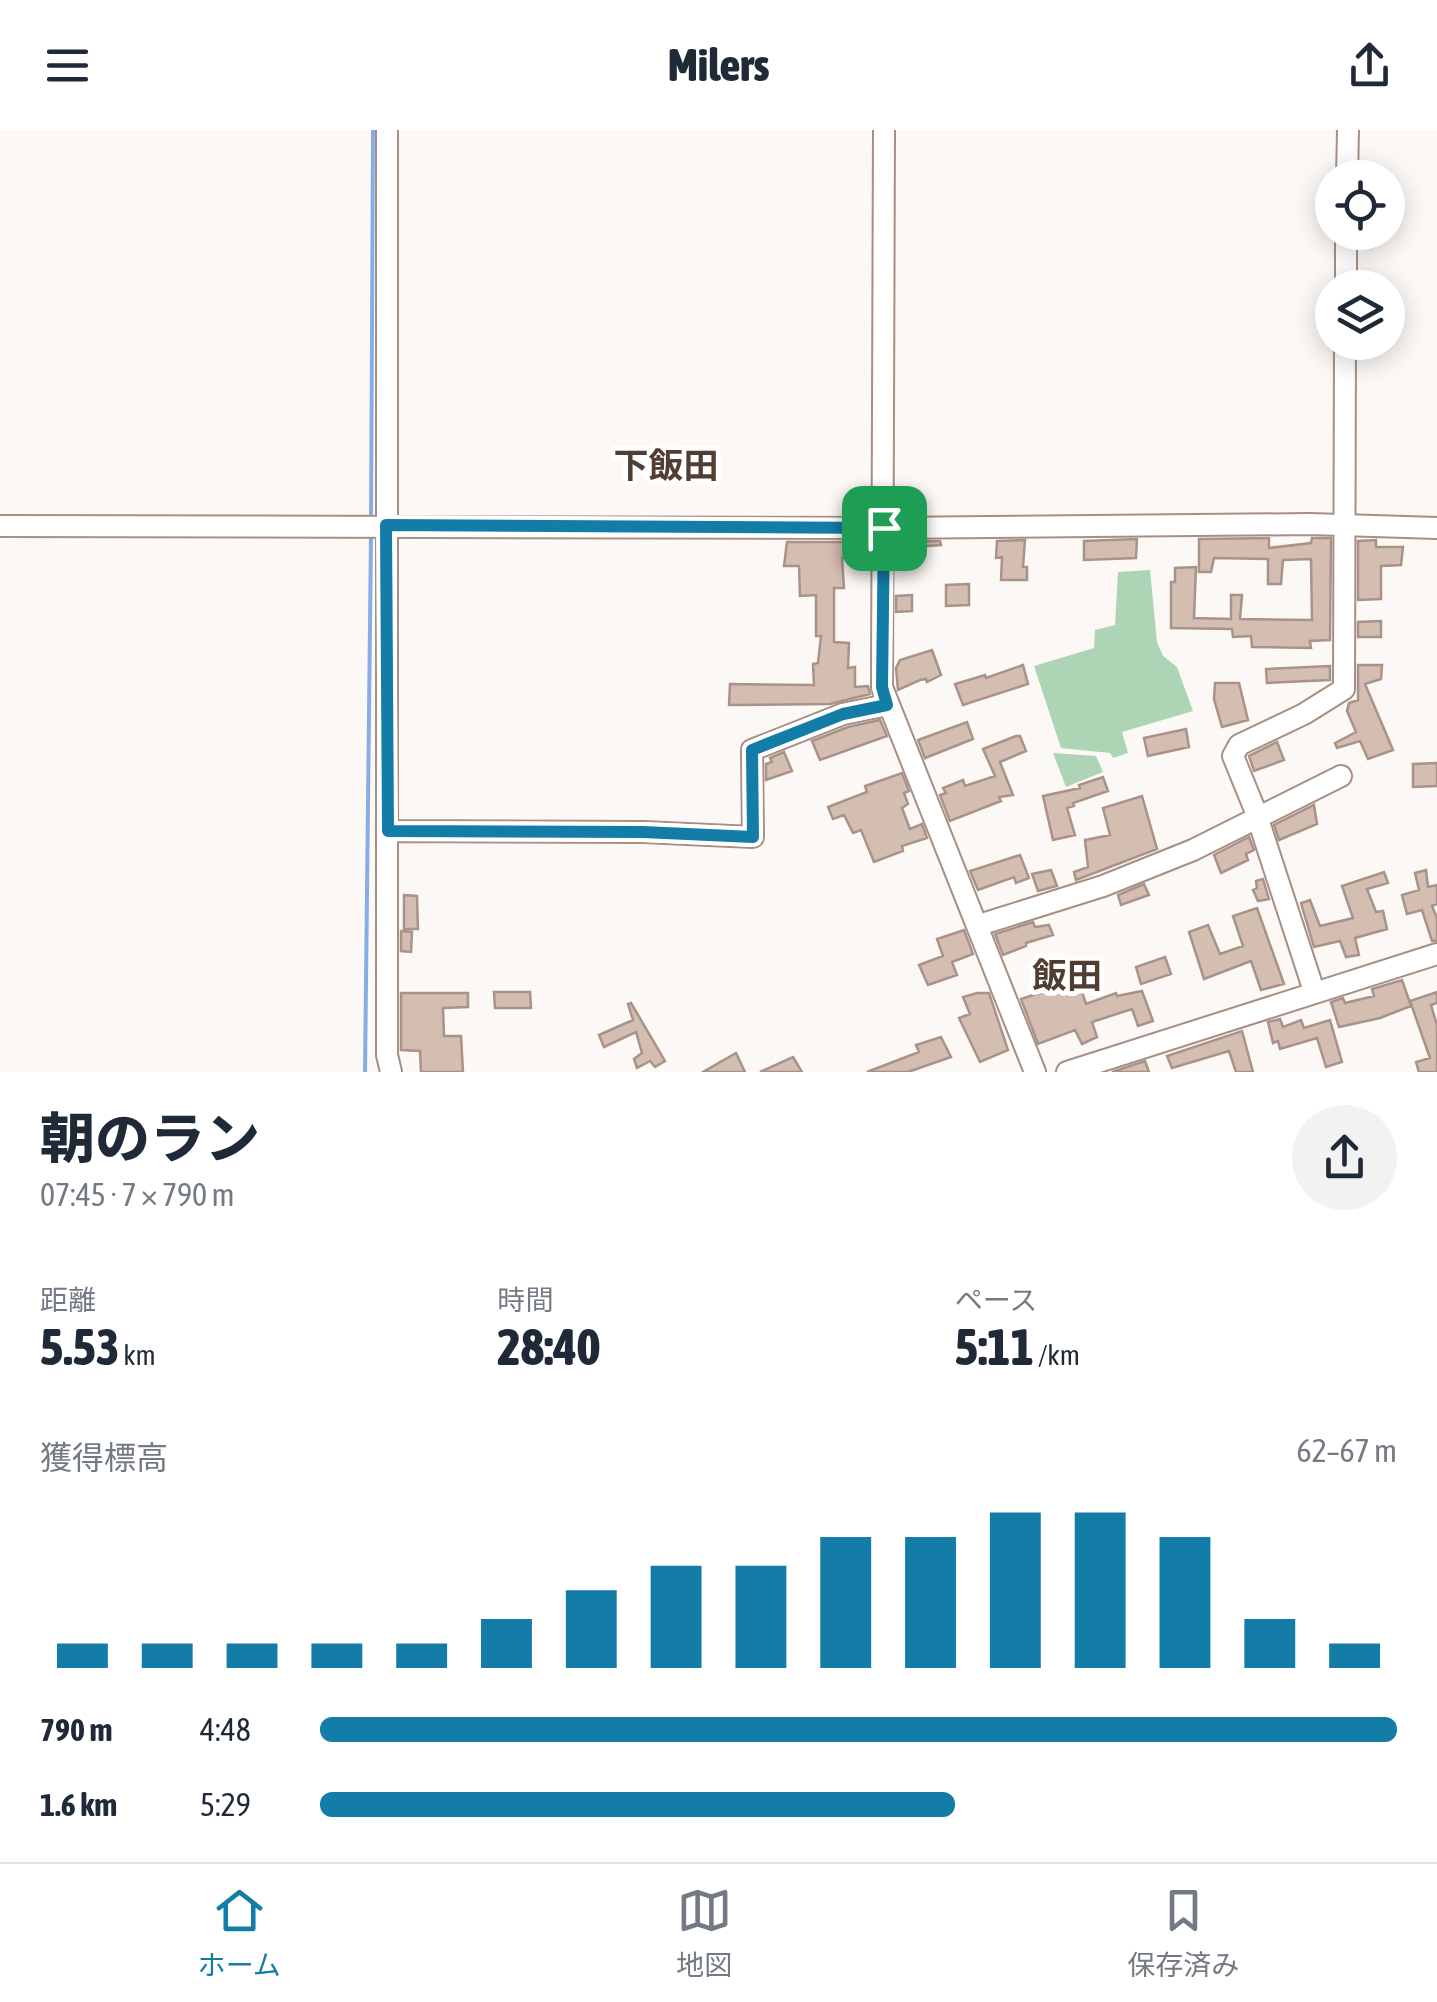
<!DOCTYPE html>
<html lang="ja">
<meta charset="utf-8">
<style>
:root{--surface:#fff;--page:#f2f2f3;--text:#1f2937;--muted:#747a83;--line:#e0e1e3;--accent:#147da7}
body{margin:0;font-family:"Asap Condensed","Noto Sans JP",sans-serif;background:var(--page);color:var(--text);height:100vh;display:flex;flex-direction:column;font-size:38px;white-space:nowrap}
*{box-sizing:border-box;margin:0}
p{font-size:32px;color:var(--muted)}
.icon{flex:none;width:55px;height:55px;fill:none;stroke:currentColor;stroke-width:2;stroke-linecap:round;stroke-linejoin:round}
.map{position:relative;height:942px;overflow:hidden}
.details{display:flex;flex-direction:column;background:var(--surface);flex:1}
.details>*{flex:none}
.fabs{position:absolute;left:1315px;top:30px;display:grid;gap:20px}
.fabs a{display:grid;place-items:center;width:90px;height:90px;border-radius:50%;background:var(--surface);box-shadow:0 5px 25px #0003;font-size:50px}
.pin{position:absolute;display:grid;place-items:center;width:85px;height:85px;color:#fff;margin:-42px;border-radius:20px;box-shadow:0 5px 15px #0006}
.round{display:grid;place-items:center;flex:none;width:105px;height:105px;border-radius:52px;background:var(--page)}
.head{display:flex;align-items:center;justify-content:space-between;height:170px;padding:0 40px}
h1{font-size:55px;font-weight:800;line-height:75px}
.stats{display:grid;grid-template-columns:repeat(3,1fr);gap:15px;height:170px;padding:10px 40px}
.stats div{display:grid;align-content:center}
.stats b{font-size:50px;font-weight:800}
.stats small{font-size:28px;font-weight:400}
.stats p{font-size:28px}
.chart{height:280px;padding:20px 40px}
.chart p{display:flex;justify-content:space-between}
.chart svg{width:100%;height:180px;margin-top:10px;stroke:var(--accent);stroke-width:6}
ul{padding:0 40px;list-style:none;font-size:32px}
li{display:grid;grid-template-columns:160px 120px 1fr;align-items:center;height:75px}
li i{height:25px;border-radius:12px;background:var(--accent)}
header{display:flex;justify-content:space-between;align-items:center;height:130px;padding:0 40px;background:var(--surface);font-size:45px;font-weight:800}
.tabs{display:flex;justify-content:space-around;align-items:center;height:140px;border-top:2px solid var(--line);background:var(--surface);font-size:28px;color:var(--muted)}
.tabs a{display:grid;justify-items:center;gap:5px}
.tabs .on{color:var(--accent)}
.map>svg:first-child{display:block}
.green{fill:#add5b5}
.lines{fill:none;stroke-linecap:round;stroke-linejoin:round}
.stream{stroke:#86ade5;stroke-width:4}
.building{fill:#d4bdb1;stroke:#a99388;stroke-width:2.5}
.minor-casing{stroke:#a69085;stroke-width:24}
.minor{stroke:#fff;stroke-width:20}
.route-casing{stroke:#fff;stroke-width:20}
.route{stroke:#147da7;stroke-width:12}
.labels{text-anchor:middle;stroke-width:10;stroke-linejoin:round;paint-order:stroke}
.quarter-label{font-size:35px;font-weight:bold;fill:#503e33;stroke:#fff}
</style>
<header><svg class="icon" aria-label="menu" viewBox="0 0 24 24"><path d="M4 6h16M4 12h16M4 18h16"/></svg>Milers<svg class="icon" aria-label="share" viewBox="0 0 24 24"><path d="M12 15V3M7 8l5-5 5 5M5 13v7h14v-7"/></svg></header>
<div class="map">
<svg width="1437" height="942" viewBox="0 0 1437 942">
<rect width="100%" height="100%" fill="#fcf8f5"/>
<path class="green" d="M1150 440 1157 512 1163 526 1177 537 1193 581 1122 602 1128 623 1113 628 1110 623 1061 618 1034 536 1094 518 1095 500 1115 495 1118 442Z
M1053 623 1096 626 1103 642 1066 657Z"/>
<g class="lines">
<path class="stream" d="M371 390 373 0
M365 942 371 405"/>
</g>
<path class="building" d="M1269 408V418L1311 413 1312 408H1331L1330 510 1310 511 1311 518 1252 517 1251 506 1233 507 1232 499 1171 498V452H1175V438L1196 437 1194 488 1231 489V465H1242L1240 489 1312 490 1311 429 1283 430 1281 454H1268V429L1214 428 1211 442H1199V409Z
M1137 409 1136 428 1084 430V411Z
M1025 410 1023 437H1027V450H1001L1002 427 996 428 997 411Z
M1376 410V417H1403L1401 435 1381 436V469L1358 470V411Z
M940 411 941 415 910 417V425H896V412Z
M787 412H869V427L842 428 844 458H834V512L849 513 848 538 855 537V557L868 556 870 564 830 574 729 575 730 554 814 555 813 534 818 533 821 506H816V465L800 466 799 436H784Z
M969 454V475L946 476V455Z
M912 465V481L896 482V466Z
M1381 491V507H1358V492Z
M932 520 941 545 927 552 926 549 920 550 898 560 896 538 900 530Z
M1023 535 1028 554 963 575 955 554 985 545 986 548Z
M1358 535H1382L1381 549 1365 554 1393 620 1368 629 1360 611 1337 618 1335 613 1356 602 1347 581 1349 573 1358 570Z
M1330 536V550L1267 553 1266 539Z
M1215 553H1239L1248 590 1222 597 1214 569Z
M880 590 887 606 820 630 812 611 848 597Z
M967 592 973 609 925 628 918 610Z
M1186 599 1189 617 1148 626 1144 608Z
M1016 606H1020L1026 621 1000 632 1013 665 999 667 1001 671 950 691 940 665 946 663 943 658 963 650 965 656 995 646 983 619Z
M1277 612 1284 630 1254 641 1249 626Z
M784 622 792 641 766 650V634L772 632 770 628Z
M1437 633V656L1413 657V634Z
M902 643 909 661 904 663 908 674 902 678 910 699 922 694 927 708 902 716 903 721 874 732 861 700 853 703 844 685 833 689 828 677 867 662 865 656Z
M1103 647 1108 661 1073 673 1074 676 1067 678 1075 705 1053 710 1043 666 1080 658 1079 655Z
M1142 666 1157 719 1076 750 1074 742 1088 737 1085 710 1110 705 1103 678Z
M1314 675 1317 694 1279 710 1274 695Z
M1249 707 1254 720 1246 724 1248 730 1221 743 1214 725Z
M1020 725 1029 748 1016 753 1014 747 978 760 970 741Z
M1051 740 1057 756 1038 761 1032 744Z
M1426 740 1428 757 1437 755V774L1432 776 1437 788V811H1432L1422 780 1407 784 1402 765 1419 760 1415 743Z
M1384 742 1388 753 1367 759 1376 782 1383 781 1387 799 1355 808 1359 825 1346 827 1340 811 1314 817 1301 773 1310 770 1320 796 1353 788 1342 756Z
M1263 749 1269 769 1258 771 1253 760 1257 758 1256 751Z
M1144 754 1149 765 1121 775 1118 765Z
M404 765 417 766 418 799H404Z
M1257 778 1284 854 1261 860 1251 831 1204 849 1189 802 1208 795 1220 824 1243 816 1233 786Z
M1033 792 1035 797 1049 795 1053 805 1026 813V816L1003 825 995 804Z
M964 800 973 824 952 832 957 845 928 855 919 835 943 826 937 809Z
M401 801 412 802 411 822 401 821Z
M1165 827 1171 844 1141 854 1136 837Z
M1078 850 1086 874 1116 863 1117 866 1142 861 1153 891 1138 896 1132 879 1092 892 1097 907 1082 914 1075 900 1038 914 1021 869Z
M1402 850 1411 876 1380 888 1339 897 1331 872 1343 868 1345 873 1374 866 1372 859Z
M494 862H530L531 878H495Z
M1437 862V873L1431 875 1437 895V942H1419L1416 932 1430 928 1410 871Z
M401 863H468V877L443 878 444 906H461L463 942H421L420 921 401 920Z
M977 863H989L1008 920 980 932 959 888 970 884 963 867Z
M631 873 665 931 655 937 650 931 637 938 634 929 642 923 636 902 604 917 599 905 633 890 628 874Z
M1280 889 1283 897 1301 890 1304 898 1330 890 1342 932 1326 937 1317 908 1280 919 1278 911 1273 913 1268 892Z
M1242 901 1253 942H1236L1229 921 1172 938 1167 926Z
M941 907 951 927 908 942H867L919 922 916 915Z
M736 923 745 942H703Z
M793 927 802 942H760Z
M1145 931 1149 942H1112Z"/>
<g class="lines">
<g class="minor-casing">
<path id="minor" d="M387 0V925L391 942
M884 0 882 557 1035 942
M1347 48 1348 0
M1346 158V102
M0 396 884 398 1310 394 1437 398
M388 701 643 702 753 707 752 620 843 584 887 575
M979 795 1103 756 1193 720 1341 646
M1314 861 1255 680 1233 626 1239 615 1304 584 1344 559 1345 212
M1067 942 1437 824"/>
</g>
<use href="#minor" class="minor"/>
</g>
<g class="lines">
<g class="route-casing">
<path id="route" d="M386 395 884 398 882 557 887 575 843 584 752 620 753 707 643 702 388 701Z"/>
</g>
<use href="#route" class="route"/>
</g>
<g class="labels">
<g class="quarter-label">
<text x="666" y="348">下飯田</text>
<text x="1067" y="858">飯田</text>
</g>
</g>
</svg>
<div class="fabs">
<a><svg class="icon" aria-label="locate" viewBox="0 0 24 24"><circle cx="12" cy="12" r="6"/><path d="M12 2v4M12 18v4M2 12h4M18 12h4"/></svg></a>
<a><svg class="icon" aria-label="layers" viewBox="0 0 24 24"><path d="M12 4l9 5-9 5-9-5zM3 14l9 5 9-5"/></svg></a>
</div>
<div class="pin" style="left:884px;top:398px;background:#1e9e55"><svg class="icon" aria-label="arrive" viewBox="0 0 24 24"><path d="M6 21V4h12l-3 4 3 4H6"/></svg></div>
</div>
<section class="details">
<div class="head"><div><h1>朝のラン</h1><p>07:45 · 7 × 790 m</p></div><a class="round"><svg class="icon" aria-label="share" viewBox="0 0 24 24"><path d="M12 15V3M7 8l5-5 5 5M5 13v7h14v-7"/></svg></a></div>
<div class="stats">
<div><p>距離</p><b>5.53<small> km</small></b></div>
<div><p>時間</p><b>28:40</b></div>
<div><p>ペース</p><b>5:11<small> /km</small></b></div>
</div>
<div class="chart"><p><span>獲得標高</span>62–67 m</p>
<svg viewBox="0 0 160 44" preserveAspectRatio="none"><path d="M5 44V38M15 44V38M25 44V38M35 44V38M45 44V38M55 44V32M65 44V25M75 44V19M85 44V19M95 44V12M105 44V12M115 44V6M125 44V6M135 44V12M145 44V32M155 44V38"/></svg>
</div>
<ul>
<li><b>790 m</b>4:48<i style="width:100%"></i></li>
<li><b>1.6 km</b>5:29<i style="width:59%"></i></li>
</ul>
</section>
<nav class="tabs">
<a class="on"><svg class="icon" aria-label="home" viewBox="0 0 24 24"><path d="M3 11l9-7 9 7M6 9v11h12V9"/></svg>ホーム</a>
<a><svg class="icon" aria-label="map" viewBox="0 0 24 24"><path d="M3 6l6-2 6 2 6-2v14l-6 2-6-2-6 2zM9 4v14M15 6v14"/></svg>地図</a>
<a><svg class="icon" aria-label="saved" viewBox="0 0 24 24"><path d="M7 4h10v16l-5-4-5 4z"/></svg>保存済み</a>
</nav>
